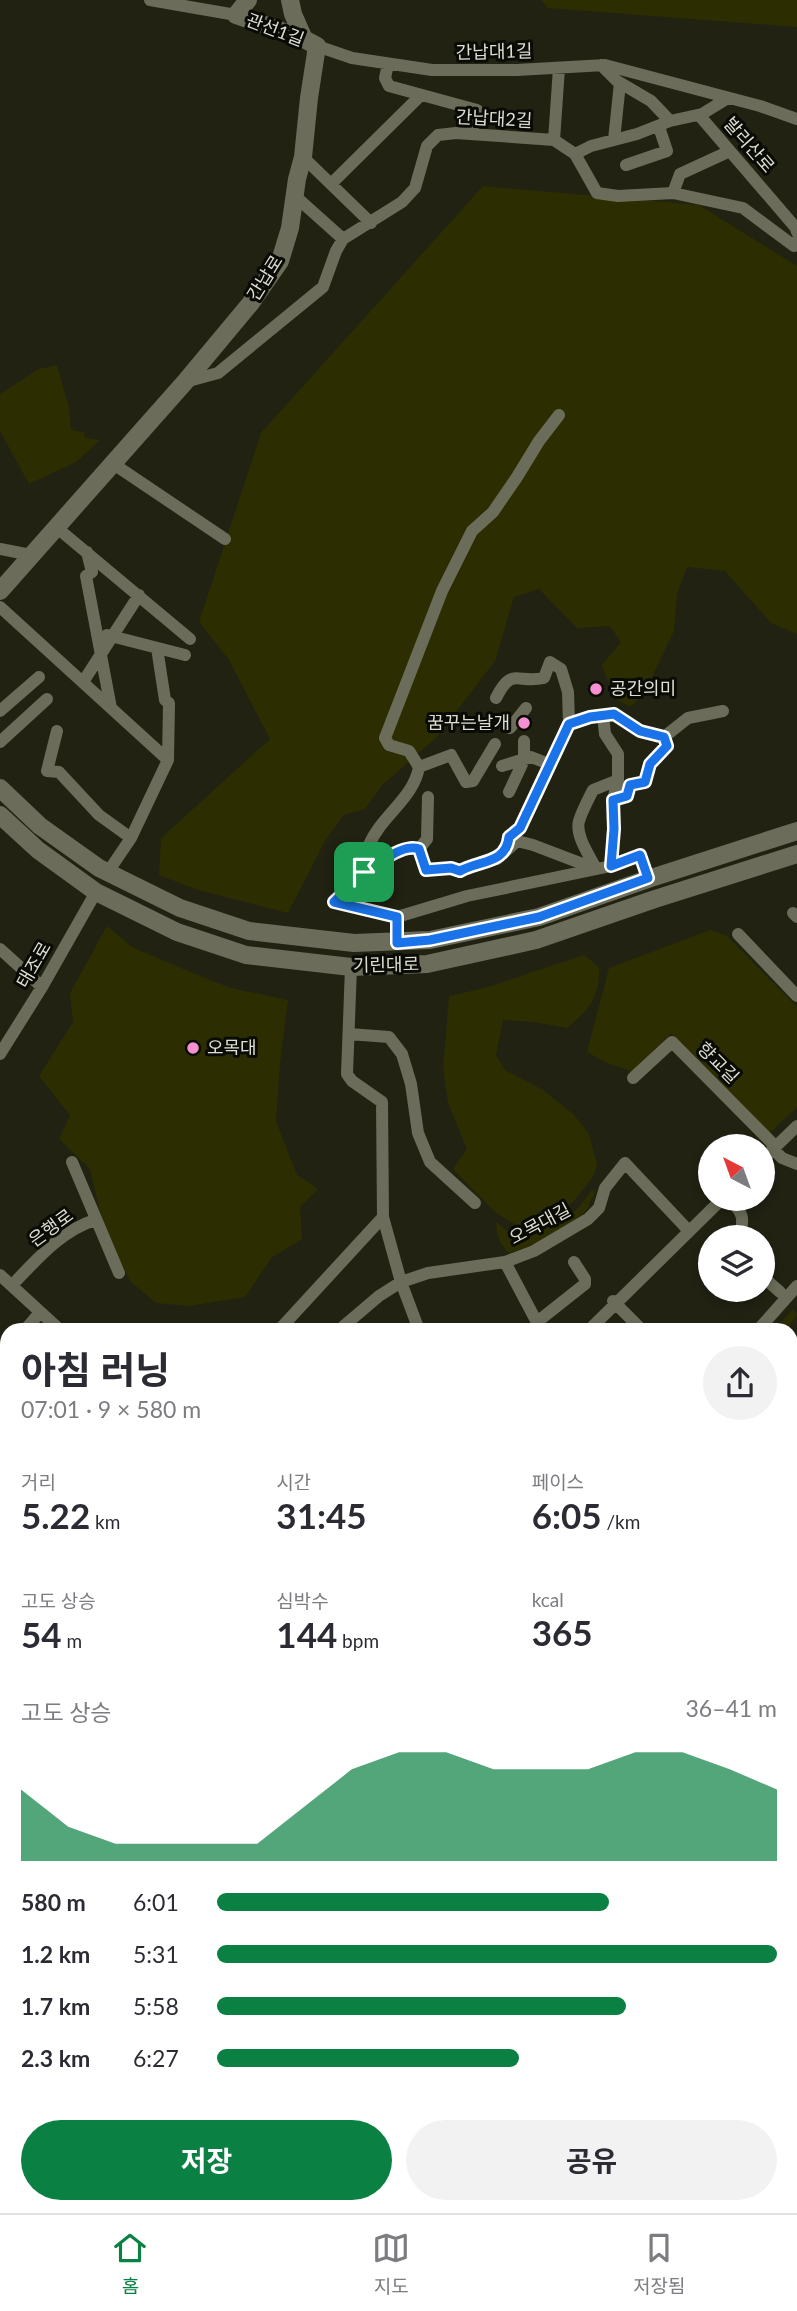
<!DOCTYPE html>
<html lang="ko">
<meta charset="utf-8">
<style>
:root{--surface:#fff;--page:#f2f2f3;--text:#2b2b33;--muted:#7c7c81;--line:#e1e1e2;--accent:#0b8043}
body{margin:0;font-family:Lato,"Noto Sans KR",sans-serif;background:var(--page);color:var(--text);height:100vh;display:flex;flex-direction:column;font-size:26px;white-space:nowrap}
*{box-sizing:border-box;margin:0}
p{font-size:23px;color:var(--muted)}
.icon{flex:none;width:38px;height:38px;fill:none;stroke:currentColor;stroke-width:2;stroke-linecap:round;stroke-linejoin:round}
.map{position:relative;flex:1;overflow:hidden}
.details{position:absolute;left:0px;top:1323px;width:798px;height:891px;display:flex;flex-direction:column;background:var(--surface);border-radius:21px 21px 0 0;box-shadow:0 4px 10px #0003}
.details>*{flex:none}
.needle{width:46px;rotate:319deg}
.tools{position:absolute;left:698px;top:1134px;display:grid;gap:14px}
.tools a{display:grid;place-items:center;width:77px;height:77px;border-radius:50%;background:var(--surface);box-shadow:0 4px 10px #0003;font-size:35px}
.pin{position:absolute;display:grid;place-items:center;width:60px;height:60px;color:#fff;margin:-30px;border-radius:14px;box-shadow:0 4px 10px #0006}
.round{display:grid;place-items:center;flex:none;width:74px;height:74px;border-radius:37px;background:var(--page)}
.headline{display:flex;align-items:center;justify-content:space-between;height:119px;padding:0 21px}
h1{font-size:38px;font-weight:700;line-height:52px}
.figures{display:grid;grid-template-columns:repeat(3,1fr);gap:10px;height:119px;padding:7px 21px}
.figures div{display:grid;align-content:center}
.figures b{font-size:35px;font-weight:700}
.figures small{font-size:19px;font-weight:400}
.figures p{font-size:19px}
.chart{height:196px;padding:14px 21px}
.chart p{display:flex;justify-content:space-between}
.chart svg{width:100%;height:126px;margin-top:7px;fill:var(--accent);opacity:.7}
.primary-button{display:flex;gap:14px;margin-top:auto;padding:14px 21px}
.primary-button a{flex:1;height:80px;border-radius:42px;background:var(--accent);color:#fff;font-size:28px;font-weight:700;line-height:80px;text-align:center}
.primary-button a+a{background:var(--page);color:var(--text)}
ul{padding:0 21px;list-style:none;font-size:23px}
li{display:grid;grid-template-columns:112px 84px 1fr;align-items:center;height:52px}
li i{height:18px;border-radius:9px;background:var(--accent)}
.dock{display:flex;justify-content:space-around;align-items:center;height:98px;border-top:2px solid var(--line);background:var(--surface);font-size:19px;color:var(--muted)}
.dock a{display:grid;justify-items:center;gap:4px}
.dock .current{color:var(--accent)}
.map>svg:first-child{display:block}
.built{fill:#272912}
.green{fill:#2c2e01}
.water{fill:#404303;stroke:#6f7242;stroke-width:2}
.lines{fill:none;stroke-linecap:round;stroke-linejoin:round}
.street{stroke:#6b6d5a;stroke-width:12}
.secondary{stroke:#6b6d5a;stroke-width:18}
.route-casing{stroke:#fff;stroke-width:14}
.route{stroke:#1a73e8;stroke-width:9}
.poi-dot{fill:#f591d2;stroke:#0a0b05;stroke-width:2.5}
.labels{text-anchor:middle;stroke-width:6;stroke-linejoin:round;paint-order:stroke}
.street-label{font-size:18px;fill:#dedfd4;stroke:#0a0b05}
.poi-label{font-size:18px;fill:#dedfd4;stroke:#0a0b05;text-anchor:start}
</style>
<div class="map">
<svg width="797" height="2213" viewBox="0 0 797 2213">
<rect width="100%" height="100%" fill="#212212"/>
<path class="built" d="M0 1611 7 1617V1824L0 1822Z
M797 1815V1945L791 1935V1819Z
M797 2184V2213H752L761 2207H791V2187Z
M217 2207H414L421 2213H216Z"/>
<path class="green" d="M541 0H797V27L548 8Z
M483 186 699 205 797 266V634L771 623 725 571 687 567 677 594 674 631 643 695 630 707 614 698 602 665 621 642 610 626 577 628 539 589 514 597 495 661 436 738 382 785 365 809 344 815 326 839 288 913 198 890 159 875 161 838 270 739 229 660 199 622 261 433Z
M57 365 69 408 71 430 84 432 85 438 100 440 76 462 29 484 0 431V394L39 369Z
M107 926 132 947 190 972 231 988 288 1000 280 1063 276 1121 297 1175 318 1189 300 1207 302 1239 272 1257 245 1297 189 1306 156 1303 130 1281 103 1225 90 1169 59 1139 70 1115 39 1076 73 1022 70 993Z
M710 930 726 935 797 1007V1107L769 1134 671 1033 633 1072 607 1063 587 1052 609 968Z
M584 955 599 967C600 997 589 1010 567 1028L534 1022 503 1020 496 1055 505 1070 543 1090 574 1115 589 1134 597 1165 593 1177 573 1202 543 1219 516 1225 495 1212 453 1169 467 1149 448 1103 443 1068 449 996 485 988Z
M592 1189 595 1194 589 1203V1207C569 1230 538 1244 509 1253 499 1244 497 1235 496 1222 503 1228 511 1234 520 1235 536 1237 569 1218 579 1207 584 1201 588 1195 592 1189Z
M793 1309 797 1315 786 1330H774Z
M797 1443V1488L791 1495V1450Z"/>
<path class="water" d="M797 1396V1443L791 1450V1400Z
M7 2134V2194L0 2190V2138Z"/>
<g class="lines">
<path class="street" d="M150 0 236 15
M317 46 352 58 432 70H517L605 65 760 106 797 119
M388 64 385 78 389 86 477 110 472 134
M601 65 617 81 651 101 670 121
M699 115 796 228 797 232
M554 140 559 68
M614 140 620 83
M575 154 591 146 637 134 670 121 702 114 728 98
M303 157 371 223
M626 165 667 151 659 127
M332 183 421 95
M673 193 680 174 730 151
M295 196 343 239
M185 382 218 373 323 287 336 251 343 239 402 202 415 188 427 146 438 135 456 133 554 140 575 154 597 193 618 196 673 193 743 208 794 246 797 241
M112 463 225 539
M56 527 190 639
M0 549 31 555
M87 552 92 572 86 576 111 708
M0 607 168 760
M107 635 185 655
M83 682 139 595
M496 698C512 666 517 684 544 678L550 662 561 669 568 692 569 724 520 828 509 837 508 848
M0 711 39 677
M603 715 614 714 640 731 664 737 688 718 723 711
M569 724 590 717 603 715 605 734 618 754V780L613 800V829L611 866
M510 728 526 708
M57 731 47 771 59 772 99 815 131 838
M0 742 47 699
M502 766 531 757 549 764
M419 767 409 751 389 745 385 738 442 591 472 531 493 512 517 477 539 441 559 415
M419 767 451 755 466 782 473 781 495 744
M509 792 524 760V741
M613 800 627 795 630 785 645 782 650 764 667 746 664 737
M419 849 426 870 451 868 460 871 481 862 497 859 517 841 533 845 596 869
M419 849 427 839 428 797
M596 869C590 856 575 836 579 821 582 811 588 800 593 790L618 780
M108 872 131 838 168 760 169 703 165 700 157 648
M364 872C365 864 365 853 369 845 381 816 414 798 419 767
M334 902C349 887 397 839 419 849
M334 902 397 917
M793 913 797 917
M738 934 797 996
M397 942V917L467 896 611 866 640 855 648 879
M0 949 42 987
M351 967 347 1074 352 1081 382 1102 383 1217 401 1282 419 1330
M349 1034 389 1037 402 1054 411 1084 418 1133 430 1162 475 1203
M0 1054 42 987 96 892
M633 1078 672 1042 776 1147
M773 1149 782 1158 797 1164
M763 1159 797 1126
M72 1162 119 1273
M729 1199C744 1214 744 1217 740 1237
M505 1262 541 1330
M0 1275 60 1330
M763 1277 780 1292
M17 1280C40 1256 63 1230 95 1220
M613 1301 642 1330
M537 1322 585 1284V1279L574 1262
M25 1330 37 1316
M279 1330 383 1217
M339 1330 379 1296 401 1282 428 1273 505 1262 534 1251 588 1219 599 1208 605 1188 625 1163 689 1231
M589 1330 722 1199
M758 1330 797 1286
M0 1352 7 1347
M0 1438 7 1446
M0 1550V1552
M0 1597 7 1603
M791 1680 797 1675
M791 1805 797 1801
M0 1827 7 1830
M0 1907 7 1903
M791 2043 797 2050
M0 2050 7 2031
M633 2207 639 2213"/>
<path class="secondary" d="M290 0 293 14 304 39
M0 591 185 382 250 304 280 261 290 228 297 179 303 157 309 98 317 46 304 39 236 15 248 0
M0 788 40 826 99 868 180 908 249 931 354 943 430 940 539 917 648 879 797 831
M0 815 38 850 96 892 177 932 246 955 351 967 427 964 536 940 655 899 797 854
M791 1554 797 1547
M0 2024 7 2028
M175 2207 181 2213
M95 2213 108 2207"/>
</g>
<g class="lines">
<g class="route-casing">
<path id="route" d="M614 714 640 731 664 737 667 746 650 764 645 782 630 785 627 796 613 800 614 829 611 866 640 855 648 878 539 917 430 940 397 943V917L334 902C349 887 397 840 419 849L426 870 451 868 460 871C480 860 506 864 509 837L520 828 569 724 590 717Z"/>
</g>
<use href="#route" class="route"/>
</g>
<g class="poi-dot">
<circle cx="596" cy="689" r="7"/>
<circle cx="524" cy="723" r="7"/>
<circle cx="193" cy="1048" r="7"/>
</g>
<g class="labels">
<g class="street-label">
<text transform="translate(275 30) rotate(21)" y="6">관선1길</text>
<text transform="translate(494 52) rotate(-1)" y="6">간납대1길</text>
<text transform="translate(494 119) rotate(3)" y="6">간납대2길</text>
<text transform="translate(749 145) rotate(49)" y="6">발리산로</text>
<text transform="translate(265 278) rotate(-58)" y="6">간납로</text>
<text transform="translate(34 965) rotate(-60)" y="6">태조로</text>
<text transform="translate(386 965) rotate(-1)" y="6">기린대로</text>
<text transform="translate(718 1063) rotate(45)" y="6">향교길</text>
<text transform="translate(540 1224) rotate(-28)" y="6">오목대길</text>
<text transform="translate(51 1228) rotate(-36)" y="6">은행로</text>
</g>
<g class="poi-label">
<text x="610" y="695">공간의미</text>
<text x="510" y="729" text-anchor="end">꿈꾸는날개</text>
<text x="207" y="1054">오목대</text>
</g>
</g>
</svg>
<div class="tools">
<a><svg class="needle" viewBox="-14 -14 28 28"><path d="M0-13l5 13h-10z" fill="#e53935"/><path d="M0 13l5-13h-10z" fill="#7c7c81"/></svg></a>
<a><svg class="icon" aria-label="layers" viewBox="0 0 24 24"><path d="M12 4l9 5-9 5-9-5zM3 14l9 5 9-5"/></svg></a>
</div>
<div class="pin" style="left:364px;top:872px;background:#1e9e55"><svg class="icon" aria-label="arrive" viewBox="0 0 24 24"><path d="M6 21V4h12l-3 4 3 4H6"/></svg></div>
<section class="details">
<div class="headline"><div><h1>아침 러닝</h1><p>07:01 · 9 × 580 m</p></div><a class="round"><svg class="icon" aria-label="share" viewBox="0 0 24 24"><path d="M12 15V3M7 8l5-5 5 5M5 13v7h14v-7"/></svg></a></div>
<div class="figures">
<div><p>거리</p><b>5.22<small> km</small></b></div>
<div><p>시간</p><b>31:45</b></div>
<div><p>페이스</p><b>6:05<small> /km</small></b></div>
</div>
<div class="figures">
<div><p>고도 상승</p><b>54<small> m</small></b></div>
<div><p>심박수</p><b>144<small> bpm</small></b></div>
<div><p>kcal</p><b>365</b></div>
</div>
<div class="chart"><p><span>고도 상승</span>36–41 m</p>
<svg viewBox="0 0 160 44" preserveAspectRatio="none"><path d="M0 44V19L10 32L20 38L30 38L40 38L50 38L60 25L70 12L80 6L90 6L100 12L110 12L120 12L130 6L140 6L150 12L160 19V44z"/></svg>
</div>
<ul>
<li><b>580 m</b>6:01<i style="width:70%"></i></li>
<li><b>1.2 km</b>5:31<i style="width:100%"></i></li>
<li><b>1.7 km</b>5:58<i style="width:73%"></i></li>
<li><b>2.3 km</b>6:27<i style="width:54%"></i></li>
</ul>
<div class="primary-button"><a>저장</a><a>공유</a></div>
</section>
</div>
<nav class="dock">
<a class="current"><svg class="icon" aria-label="home" viewBox="0 0 24 24"><path d="M3 11l9-7 9 7M6 9v11h12V9"/></svg>홈</a>
<a><svg class="icon" aria-label="map" viewBox="0 0 24 24"><path d="M3 6l6-2 6 2 6-2v14l-6 2-6-2-6 2zM9 4v14M15 6v14"/></svg>지도</a>
<a><svg class="icon" aria-label="saved" viewBox="0 0 24 24"><path d="M7 4h10v16l-5-4-5 4z"/></svg>저장됨</a>
</nav>
